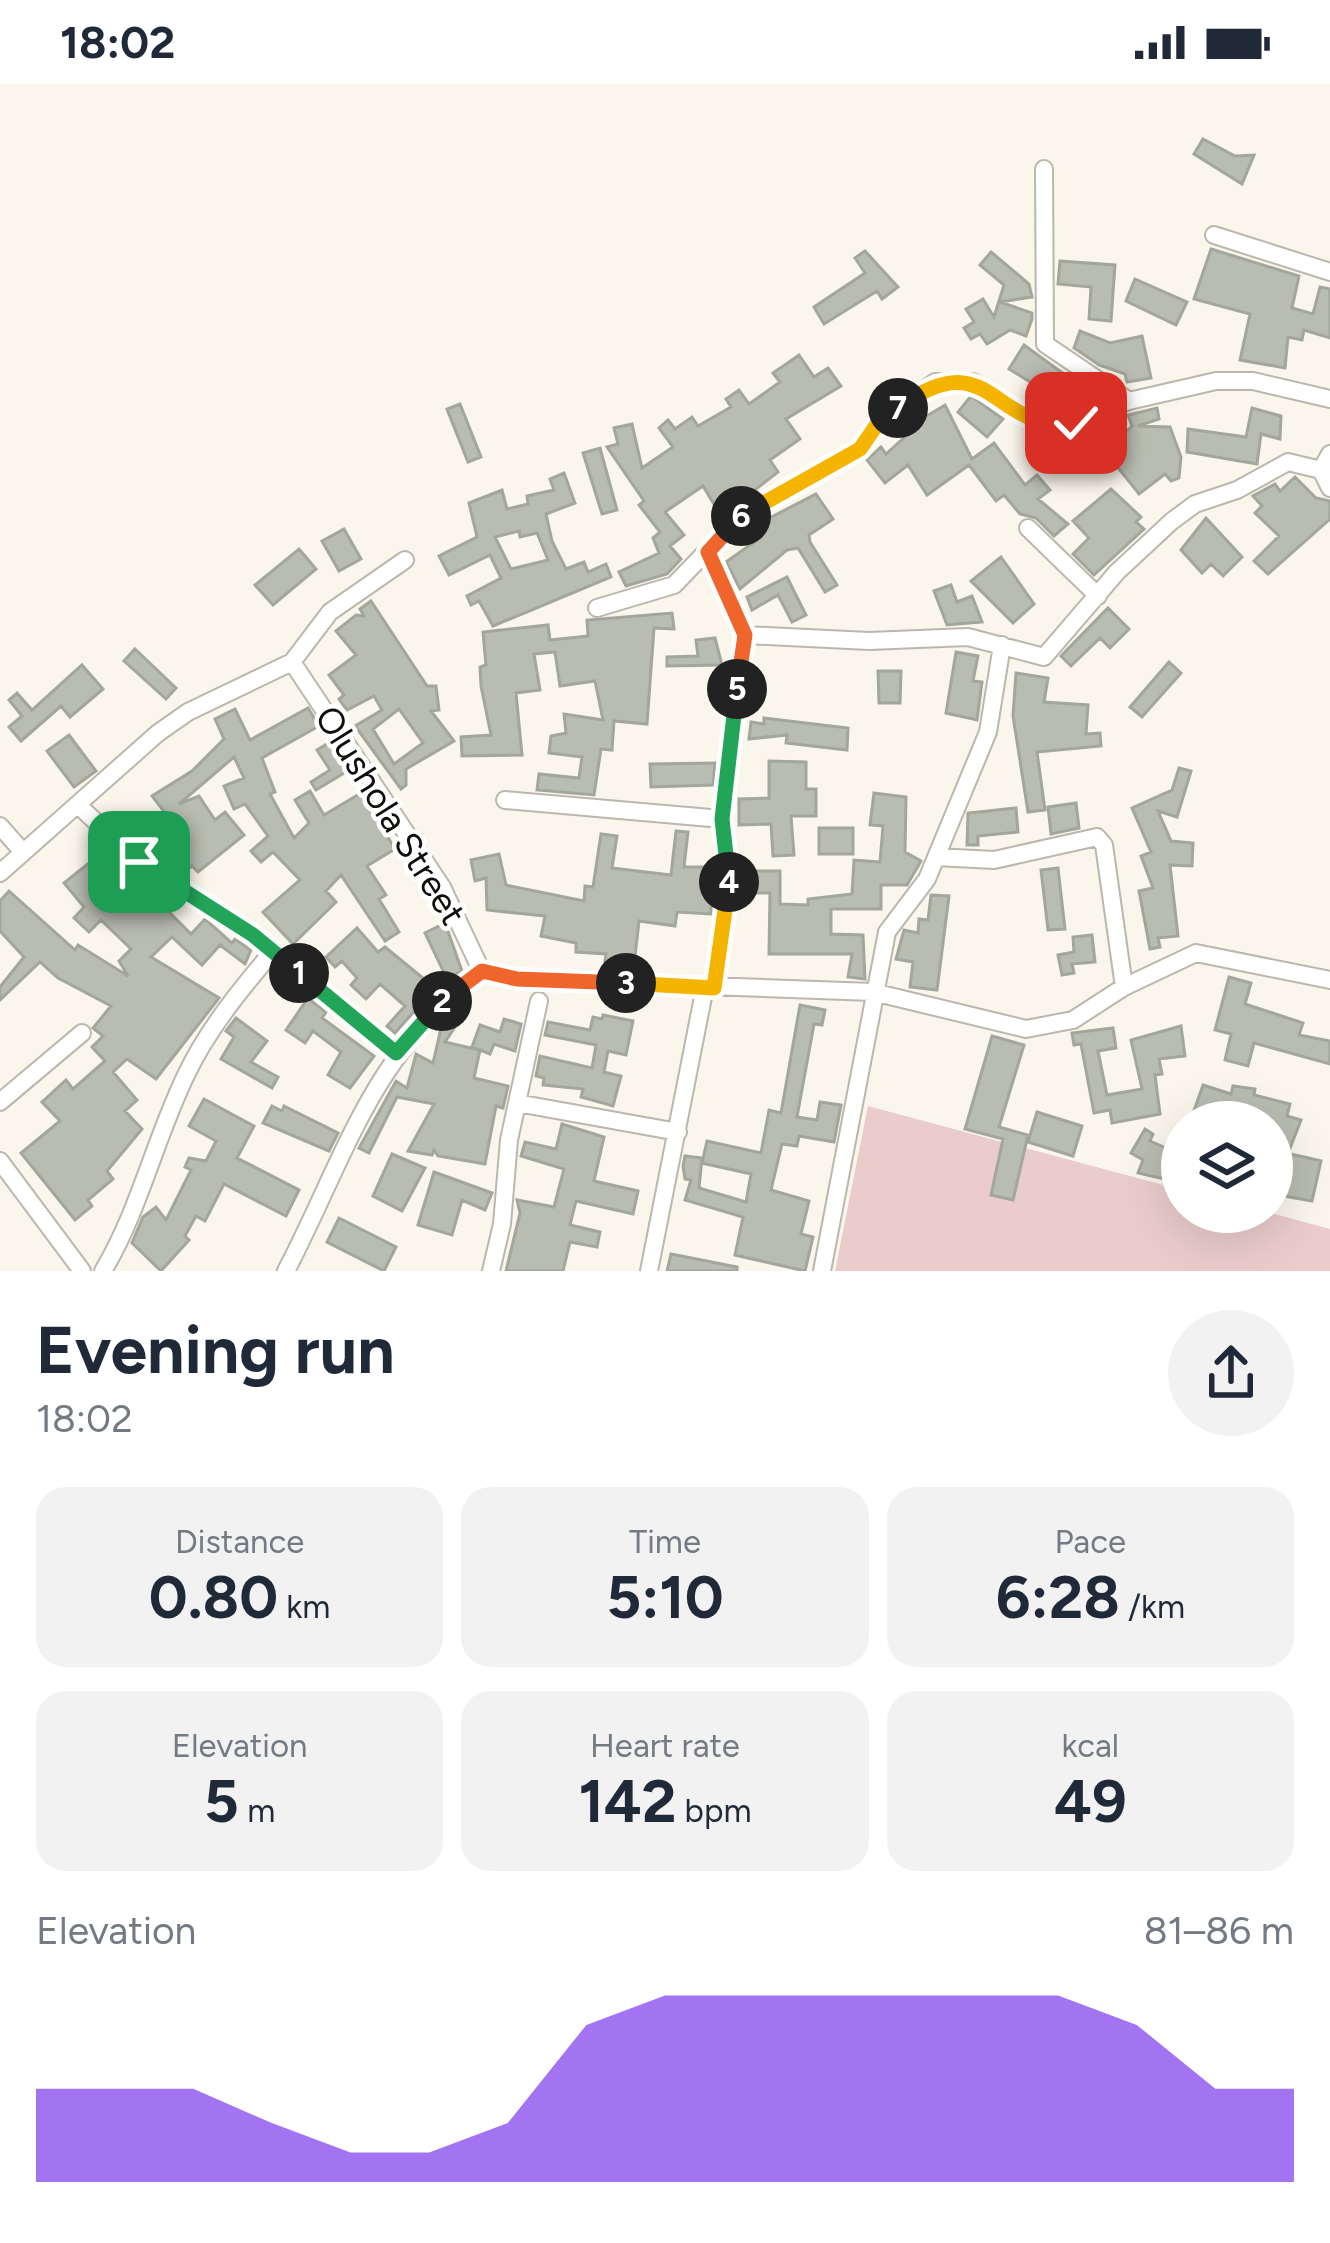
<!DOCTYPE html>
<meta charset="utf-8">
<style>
:root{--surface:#fff;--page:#f2f2f3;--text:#1f2937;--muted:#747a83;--accent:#7c3aed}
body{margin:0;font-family:Figtree,sans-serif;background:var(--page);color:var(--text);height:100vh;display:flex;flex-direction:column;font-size:45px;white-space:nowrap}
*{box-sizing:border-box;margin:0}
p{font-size:39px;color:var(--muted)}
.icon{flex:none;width:66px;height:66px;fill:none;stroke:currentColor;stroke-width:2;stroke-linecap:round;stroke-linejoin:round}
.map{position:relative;height:1187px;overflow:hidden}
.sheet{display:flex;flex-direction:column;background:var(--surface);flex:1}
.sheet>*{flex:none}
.buttons{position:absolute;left:1161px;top:1017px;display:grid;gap:24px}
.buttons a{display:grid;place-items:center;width:132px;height:132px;border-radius:50%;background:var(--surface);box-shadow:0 12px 48px #0002;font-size:60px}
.pin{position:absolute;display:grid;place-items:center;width:102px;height:102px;color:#fff;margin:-51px;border-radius:24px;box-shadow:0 6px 18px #0006}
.km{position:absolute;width:60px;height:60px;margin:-30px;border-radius:50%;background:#222;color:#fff;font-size:33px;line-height:60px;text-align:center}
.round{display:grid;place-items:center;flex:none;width:126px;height:126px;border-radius:63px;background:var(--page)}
.summary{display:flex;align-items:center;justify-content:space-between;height:204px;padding:0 36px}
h1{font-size:66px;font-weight:700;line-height:90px}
.metrics{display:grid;grid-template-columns:repeat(3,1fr);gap:18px;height:204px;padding:12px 36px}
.metrics div{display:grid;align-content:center;border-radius:30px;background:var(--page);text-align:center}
.metrics b{font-size:60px;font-weight:700}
.metrics small{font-size:33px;font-weight:400}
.metrics p{font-size:33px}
.chart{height:336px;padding:24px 36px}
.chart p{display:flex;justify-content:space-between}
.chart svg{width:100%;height:216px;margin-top:12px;fill:var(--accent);opacity:.7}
.status{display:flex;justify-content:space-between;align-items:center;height:84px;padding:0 60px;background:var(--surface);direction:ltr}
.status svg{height:33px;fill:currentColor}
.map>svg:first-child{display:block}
.green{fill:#eacccb}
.building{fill:#b9bcb1;stroke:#a3a69b;stroke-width:3;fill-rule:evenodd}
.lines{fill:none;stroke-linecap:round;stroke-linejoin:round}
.minor-casing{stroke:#bcb7ac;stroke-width:20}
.minor{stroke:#fff;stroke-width:16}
.split-1-casing{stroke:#fff;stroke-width:24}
.split-2-casing{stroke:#fff;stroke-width:24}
.split-3-casing{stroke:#fff;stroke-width:24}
.split-4-casing{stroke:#fff;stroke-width:24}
.split-5-casing{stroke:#fff;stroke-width:24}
.split-6-casing{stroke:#fff;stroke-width:24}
.split-7-casing{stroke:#fff;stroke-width:24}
.split-8-casing{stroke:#fff;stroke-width:24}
.split-1{stroke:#22a559;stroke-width:15}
.split-2{stroke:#22a559;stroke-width:15}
.split-3{stroke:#f0652b;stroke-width:15}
.split-4{stroke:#f5b400;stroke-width:15}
.split-5{stroke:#22a559;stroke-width:15}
.split-6{stroke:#f0652b;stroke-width:15}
.split-7{stroke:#f5b400;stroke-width:15}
.split-8{stroke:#f5b400;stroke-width:15}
.labels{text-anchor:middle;stroke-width:9;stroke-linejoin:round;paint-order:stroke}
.street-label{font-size:36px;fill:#0f0e0a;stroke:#fff}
</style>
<div class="status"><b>18:02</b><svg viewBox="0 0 49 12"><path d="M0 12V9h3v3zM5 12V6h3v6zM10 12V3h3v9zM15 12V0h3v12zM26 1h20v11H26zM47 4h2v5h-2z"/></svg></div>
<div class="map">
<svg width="1330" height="1187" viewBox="0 0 1330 1187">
<rect width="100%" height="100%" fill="#fbf6eb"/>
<path class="green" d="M868 1022 1182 1106V1128H1267L1330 1145V1187H835Z"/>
<path class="building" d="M1203 55 1235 72 1254 71 1242 100 1194 70Z
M1211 165 1299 192 1292 224 1313 230 1320 203 1330 205V254L1304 246 1302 256 1288 253 1285 284 1240 276 1250 230 1194 215Z
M865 167 898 203 882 215 877 207 824 240 814 223 865 189 855 174Z
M991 168 1029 200 1032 213 1000 218 1032 229V235L1026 252 1010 246 987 260 980 250 971 255 964 244 974 238 966 225 983 215 994 233 1004 201 980 181Z
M1060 177 1115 181 1111 237 1089 235 1091 203 1058 200Z
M1135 195 1187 218 1176 241 1126 217Z
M1080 247 1110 259 1142 252 1151 294 1127 298 1125 290 1099 281 1074 264Z
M1024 261 1082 303 1069 322 1009 285Z
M799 271 814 293 828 284 841 302 786 335 800 355 770 376 778 388 721 432 703 402 665 428 684 451 670 462 681 475 667 490 626 502 619 488 659 469 653 454 660 448 639 421 644 417 607 363 618 360 614 344 632 340 642 384 673 363 659 344 668 336 675 345 692 333 698 342 731 323 726 315 739 306 749 320 780 298 773 289Z
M971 312 1003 335 987 353 958 328Z
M460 320 481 373 468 378 447 325Z
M945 321 972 375 994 359 1025 401 1037 391 1050 406 1038 415 1068 440 1054 452 1036 434 1020 430 1004 411 996 417 969 381 927 411 908 381 885 399 867 376 881 363 886 370 908 350 905 345Z
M1157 324 1159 335 1138 342 1170 343 1181 373 1179 394 1171 397 1165 390 1139 410 1107 370 1087 386 1072 366 1087 346 1102 340 1111 356 1119 355 1132 342 1128 331Z
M1252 324 1281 332 1280 355 1261 350 1257 380 1187 368 1188 345 1246 353Z
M600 364 617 426 602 430 583 369Z
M564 389 575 419 546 430 552 457 566 485 584 478 588 488 606 480 611 493 493 542 479 517 471 521 467 512 501 494 490 471 449 491 439 472 477 453 469 419 502 406 507 425 528 420 527 412 554 406 550 395ZM519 447 520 453 537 449 548 476 511 485 495 453Z
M1295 393 1316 414 1330 417V435L1268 490 1254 477 1279 452 1255 429 1262 422 1253 412 1275 400 1280 407Z
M1111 405 1141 433 1136 438 1144 445 1094 491 1073 470 1089 454 1073 437Z
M816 410 833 435 809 451 810 458 837 501 825 508 798 464 787 466 740 505 726 478 760 454 752 443Z
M1206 434 1242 473 1223 492 1211 480 1202 489 1181 466Z
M344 445 361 475 339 487 322 457Z
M299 465 316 485 273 521 255 501Z
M1001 473 1034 520 1013 539 971 497Z
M787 493 806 531 792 538 778 511 752 526 747 513Z
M951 501 957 518 972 512 982 538 947 541 934 507Z
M371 517 427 602H436L439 626 431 627 454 657 406 685V701L401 705 355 642 382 626 374 612 347 626 339 615 344 611 329 591 356 571 336 547 356 531 364 532 360 525ZM399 625 423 659 394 680 373 645Z
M1108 524 1129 545 1110 564 1100 554 1071 582 1061 572Z
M672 529 674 545 654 544 647 640 614 637 612 666 601 665 594 711 537 706 539 690 579 694 582 673 549 669 551 652 566 649 564 630 603 636 595 597 560 602 555 568 534 570 540 606 516 609 522 671 462 672 461 653 491 651 481 602 480 583 486 581 483 548 548 541 550 556 588 552 587 536Z
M715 554 722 581 667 582V573L698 572 696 556Z
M135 565 176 604 166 615 124 577Z
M956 568 978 572 973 597 982 598 977 636 946 629Z
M1169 578 1181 589 1142 633 1130 623Z
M82 581 103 605 70 633 61 622 21 657 9 643 22 632 9 616 17 609 32 626Z
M878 587H901L900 619H879Z
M1016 589 1048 594 1044 618 1088 621 1086 650 1100 649 1101 662 1037 668 1045 726 1028 728 1013 632Z
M308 624 319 642 262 674 275 708 270 710 294 754 309 739 295 716 310 707 324 731 361 709 395 765 367 782 386 811 379 815 399 848 385 857 341 791 326 807 336 818 293 860 263 828 300 796 273 768 261 778 251 767 268 752 245 720 234 725 224 702 244 694 234 673 179 720 199 712 215 736 225 728 244 751 198 788 192 782 187 786 157 748 172 738 152 712 192 687 224 655 215 635 235 625 250 656Z
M764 634 848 644 847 666 786 659 787 651 749 655 751 638 764 640Z
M69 651 96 687 74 703 47 667Z
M330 658 349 686 316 706 311 698 330 686 317 666Z
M769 677 806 678V705H816V732H791L794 771 773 772 771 740 739 741V715L769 714Z
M715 679 713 701 651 703 650 680Z
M1179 684 1191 687 1177 733 1158 727 1171 757 1193 759 1192 782 1170 781 1178 852 1158 854 1160 863 1150 865 1139 807 1153 804 1141 772 1151 768 1132 724 1172 706Z
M874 709 906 713 905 768 921 777 907 801H881V825H831V850L863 851 865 895 848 893 852 870H769L770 809H748V787H780V820L808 821V815L852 810 854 776 880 778 883 742 870 741Z
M1076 719 1079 744 1051 750 1048 723Z
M1016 724 1018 748 978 752V761H967L968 729Z
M819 744H853V770H819Z
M676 747 688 748 684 783H711V830L677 828 675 842 639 837 634 881 605 877 606 870 576 868V859L541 852 545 832 487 826 486 794 475 797 471 776 499 770 506 801 584 817 585 802 593 803 601 750 617 752 612 784 671 791Z
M104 767 127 792 131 788 168 812 161 820 191 850 205 835 232 859 235 855 251 866 245 880 220 861 202 881 172 853 151 873 219 914 156 995 127 975 113 988 137 1016 125 1027 142 1045 107 1087 113 1095 88 1116 92 1122 75 1136 21 1069 60 1037 42 1018 66 996 73 1005 105 977 92 963 103 952 93 944 111 922 58 894 40 878 0 916V903L24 873 0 847V817L9 807 75 866 78 861 128 892 119 877 131 865 101 836 89 848 74 834 84 823 64 799Z
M1058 784 1065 845 1048 846 1041 786Z
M931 811 949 812 937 906 910 903 913 878 896 875 904 846 918 849 919 835 928 836Z
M445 839 462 887 447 895 425 849Z
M357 844 378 868 385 863 435 904 395 949 387 942 405 922 380 900 366 915 351 901 357 894 342 877 335 883 326 873Z
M1092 851 1095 878 1072 880 1074 889 1062 891 1058 871 1074 868 1073 853Z
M1229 893 1251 899 1245 920 1303 939 1299 951 1330 957V980L1254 959 1248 982 1225 976 1231 950 1215 946Z
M308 914 326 928 322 934 374 972 350 1004 328 991 341 968 313 947 305 959 286 946Z
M800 921 825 926 822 941 814 940 797 1033 817 1036 820 1018 841 1021 834 1058 799 1052 797 1062 782 1060 771 1106 809 1117 801 1150 813 1153 805 1187 735 1171 743 1133 685 1116 691 1096 685 1095 683 1082 685 1072 702 1074 699 1104 746 1118 751 1090 702 1079 707 1057 761 1069 769 1026 781 1029Z
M461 922 468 924 445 958 479 966 472 963 480 941 500 948 504 935 521 940 515 967 494 960 490 970 480 966 474 994 508 1002 503 1024 496 1022 485 1080 438 1072 434 1066 432 1071 408 1067 434 1020 397 1013 369 1069 359 1064 396 997 407 1004 416 970 433 979 442 940Z
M603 931 633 937 626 971 608 967 604 988 621 992 613 1022 581 1013 583 1005 543 1001 544 994 536 992 540 972 592 984 596 961 545 951 548 938 590 946 593 933 602 935Z
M236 934 267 957 251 978 278 993 272 1004 221 975 234 953 226 947Z
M1181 942 1185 972 1159 975 1162 990 1155 991 1160 1030 1112 1039 1110 1026 1094 1029 1081 960 1074 961 1072 949 1113 944 1116 964 1098 967 1107 1011 1142 1005 1131 956Z
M992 952 1024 961 999 1043 1028 1051 1013 1116 991 1111 1003 1055 965 1045Z
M1203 1001 1231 1010 1233 1002 1255 1005 1254 1011 1290 1020 1287 1032 1301 1036 1289 1067 1272 1063V1038H1190Z
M204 1015 254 1042 237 1074 299 1106 286 1132 224 1100 205 1137 196 1132 185 1152 189 1156 161 1187 132 1159 143 1133 156 1123 166 1136 191 1086 185 1083 189 1074 206 1077 216 1057 189 1042Z
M272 1022 282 1027 284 1022 338 1049 329 1067 263 1039Z
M1037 1028 1082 1042 1073 1072 1028 1058Z
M562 1040 604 1053 594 1097 638 1107 633 1130 576 1117 570 1141 600 1148 597 1163 570 1158 563 1187H506L520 1129 517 1116 554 1123 564 1085 521 1072 525 1058 556 1065Z
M1145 1045 1153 1050 1150 1057 1182 1071V1099L1138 1089 1143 1076 1131 1069Z
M1282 1068 1321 1077 1312 1117 1272 1110V1089Z
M392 1070 425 1084 402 1127 373 1112Z
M434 1088 492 1109 485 1126 462 1116 452 1151 418 1141Z
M339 1134 396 1163 384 1187 327 1158Z
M671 1170 737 1183V1187H667Z"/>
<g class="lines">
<g class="minor-casing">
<path id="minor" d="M1044 85 1045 260 1129 317
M1214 151 1330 188
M1330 370 1321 386 1330 404
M1028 444 1098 512
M708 468 745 551 722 735 729 807 714 904
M597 524 674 501 739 434 860 365 878 339 935 298H973L1025 333 1062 341 1129 317 1216 297H1253L1330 315
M745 551 869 557 968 553 1044 573 1117 488 1172 437 1195 420 1237 406 1288 378 1321 386
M292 578 442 803 482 888
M505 716 722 735
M79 722 139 778 253 851 396 969
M0 742 22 767
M936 773 994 776 1097 753 1104 761 1124 903
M0 789 158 649 188 628 292 578 330 528 405 476
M0 1018 82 949
M517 1019 678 1048
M0 1077 82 1187
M103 1187C140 1125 155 1054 187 989 208 945 241 905 273 867
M286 1187C346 1072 371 968 482 888L517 895 873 908 1026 945 1073 936 1124 903 1196 869 1330 896
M491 1187 502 1140 509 1056 539 917
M649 1187 705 903
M822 1187 887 848 927 795 988 648 1002 561"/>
</g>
<use href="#minor" class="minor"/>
</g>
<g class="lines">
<g class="split-1-casing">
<path id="split-1" d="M139 778 253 851 299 889"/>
</g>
<g class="split-2-casing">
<path id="split-2" d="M299 889 396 969 442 917"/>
</g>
<g class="split-3-casing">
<path id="split-3" d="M442 917 482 887 517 895 626 899"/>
</g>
<g class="split-4-casing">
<path id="split-4" d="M626 899 714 904 729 798"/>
</g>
<g class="split-5-casing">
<path id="split-5" d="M729 798 722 735 737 605"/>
</g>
<g class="split-6-casing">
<path id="split-6" d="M737 605 745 551 708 468 741 432"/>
</g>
<g class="split-7-casing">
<path id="split-7" d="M741 432 860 365 878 339 898 324"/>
</g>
<g class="split-8-casing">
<path id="split-8" d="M898 324C993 254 992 352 1076 339"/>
</g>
<use href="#split-1" class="split-1"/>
<use href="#split-2" class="split-2"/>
<use href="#split-3" class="split-3"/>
<use href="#split-4" class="split-4"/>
<use href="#split-5" class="split-5"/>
<use href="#split-6" class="split-6"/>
<use href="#split-7" class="split-7"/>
<use href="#split-8" class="split-8"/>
</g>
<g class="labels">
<g class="street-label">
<text transform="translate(391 731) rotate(58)" y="13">Olushola Street</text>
</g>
</g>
</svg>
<div class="buttons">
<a><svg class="icon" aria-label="layers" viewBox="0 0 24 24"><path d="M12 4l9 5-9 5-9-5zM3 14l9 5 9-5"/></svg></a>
</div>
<div class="pin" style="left:139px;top:778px;background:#1e9e55"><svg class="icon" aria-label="arrive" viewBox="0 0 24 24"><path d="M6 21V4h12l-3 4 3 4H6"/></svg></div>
<div class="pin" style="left:1076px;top:339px;background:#d93025"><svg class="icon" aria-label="check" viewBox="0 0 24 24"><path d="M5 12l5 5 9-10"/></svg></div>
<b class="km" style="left:299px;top:889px">1</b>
<b class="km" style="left:442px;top:917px">2</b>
<b class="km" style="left:626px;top:899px">3</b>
<b class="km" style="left:729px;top:798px">4</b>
<b class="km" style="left:737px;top:605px">5</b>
<b class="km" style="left:741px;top:432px">6</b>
<b class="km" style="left:898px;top:324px">7</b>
</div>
<section class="sheet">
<div class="summary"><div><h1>Evening run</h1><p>18:02</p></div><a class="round"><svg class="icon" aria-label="share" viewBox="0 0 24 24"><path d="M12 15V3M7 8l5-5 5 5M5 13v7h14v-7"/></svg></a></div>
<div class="metrics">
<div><p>Distance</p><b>0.80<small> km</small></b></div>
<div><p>Time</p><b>5:10</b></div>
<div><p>Pace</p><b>6:28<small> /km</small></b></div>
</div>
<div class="metrics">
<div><p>Elevation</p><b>5<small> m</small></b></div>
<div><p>Heart rate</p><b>142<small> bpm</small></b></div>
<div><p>kcal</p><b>49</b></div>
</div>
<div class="chart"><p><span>Elevation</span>81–86 m</p>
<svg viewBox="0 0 160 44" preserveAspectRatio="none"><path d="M0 44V25L10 25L20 25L30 32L40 38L50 38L60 32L70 12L80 6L90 6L100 6L110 6L120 6L130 6L140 12L150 25L160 25V44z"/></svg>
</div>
</section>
